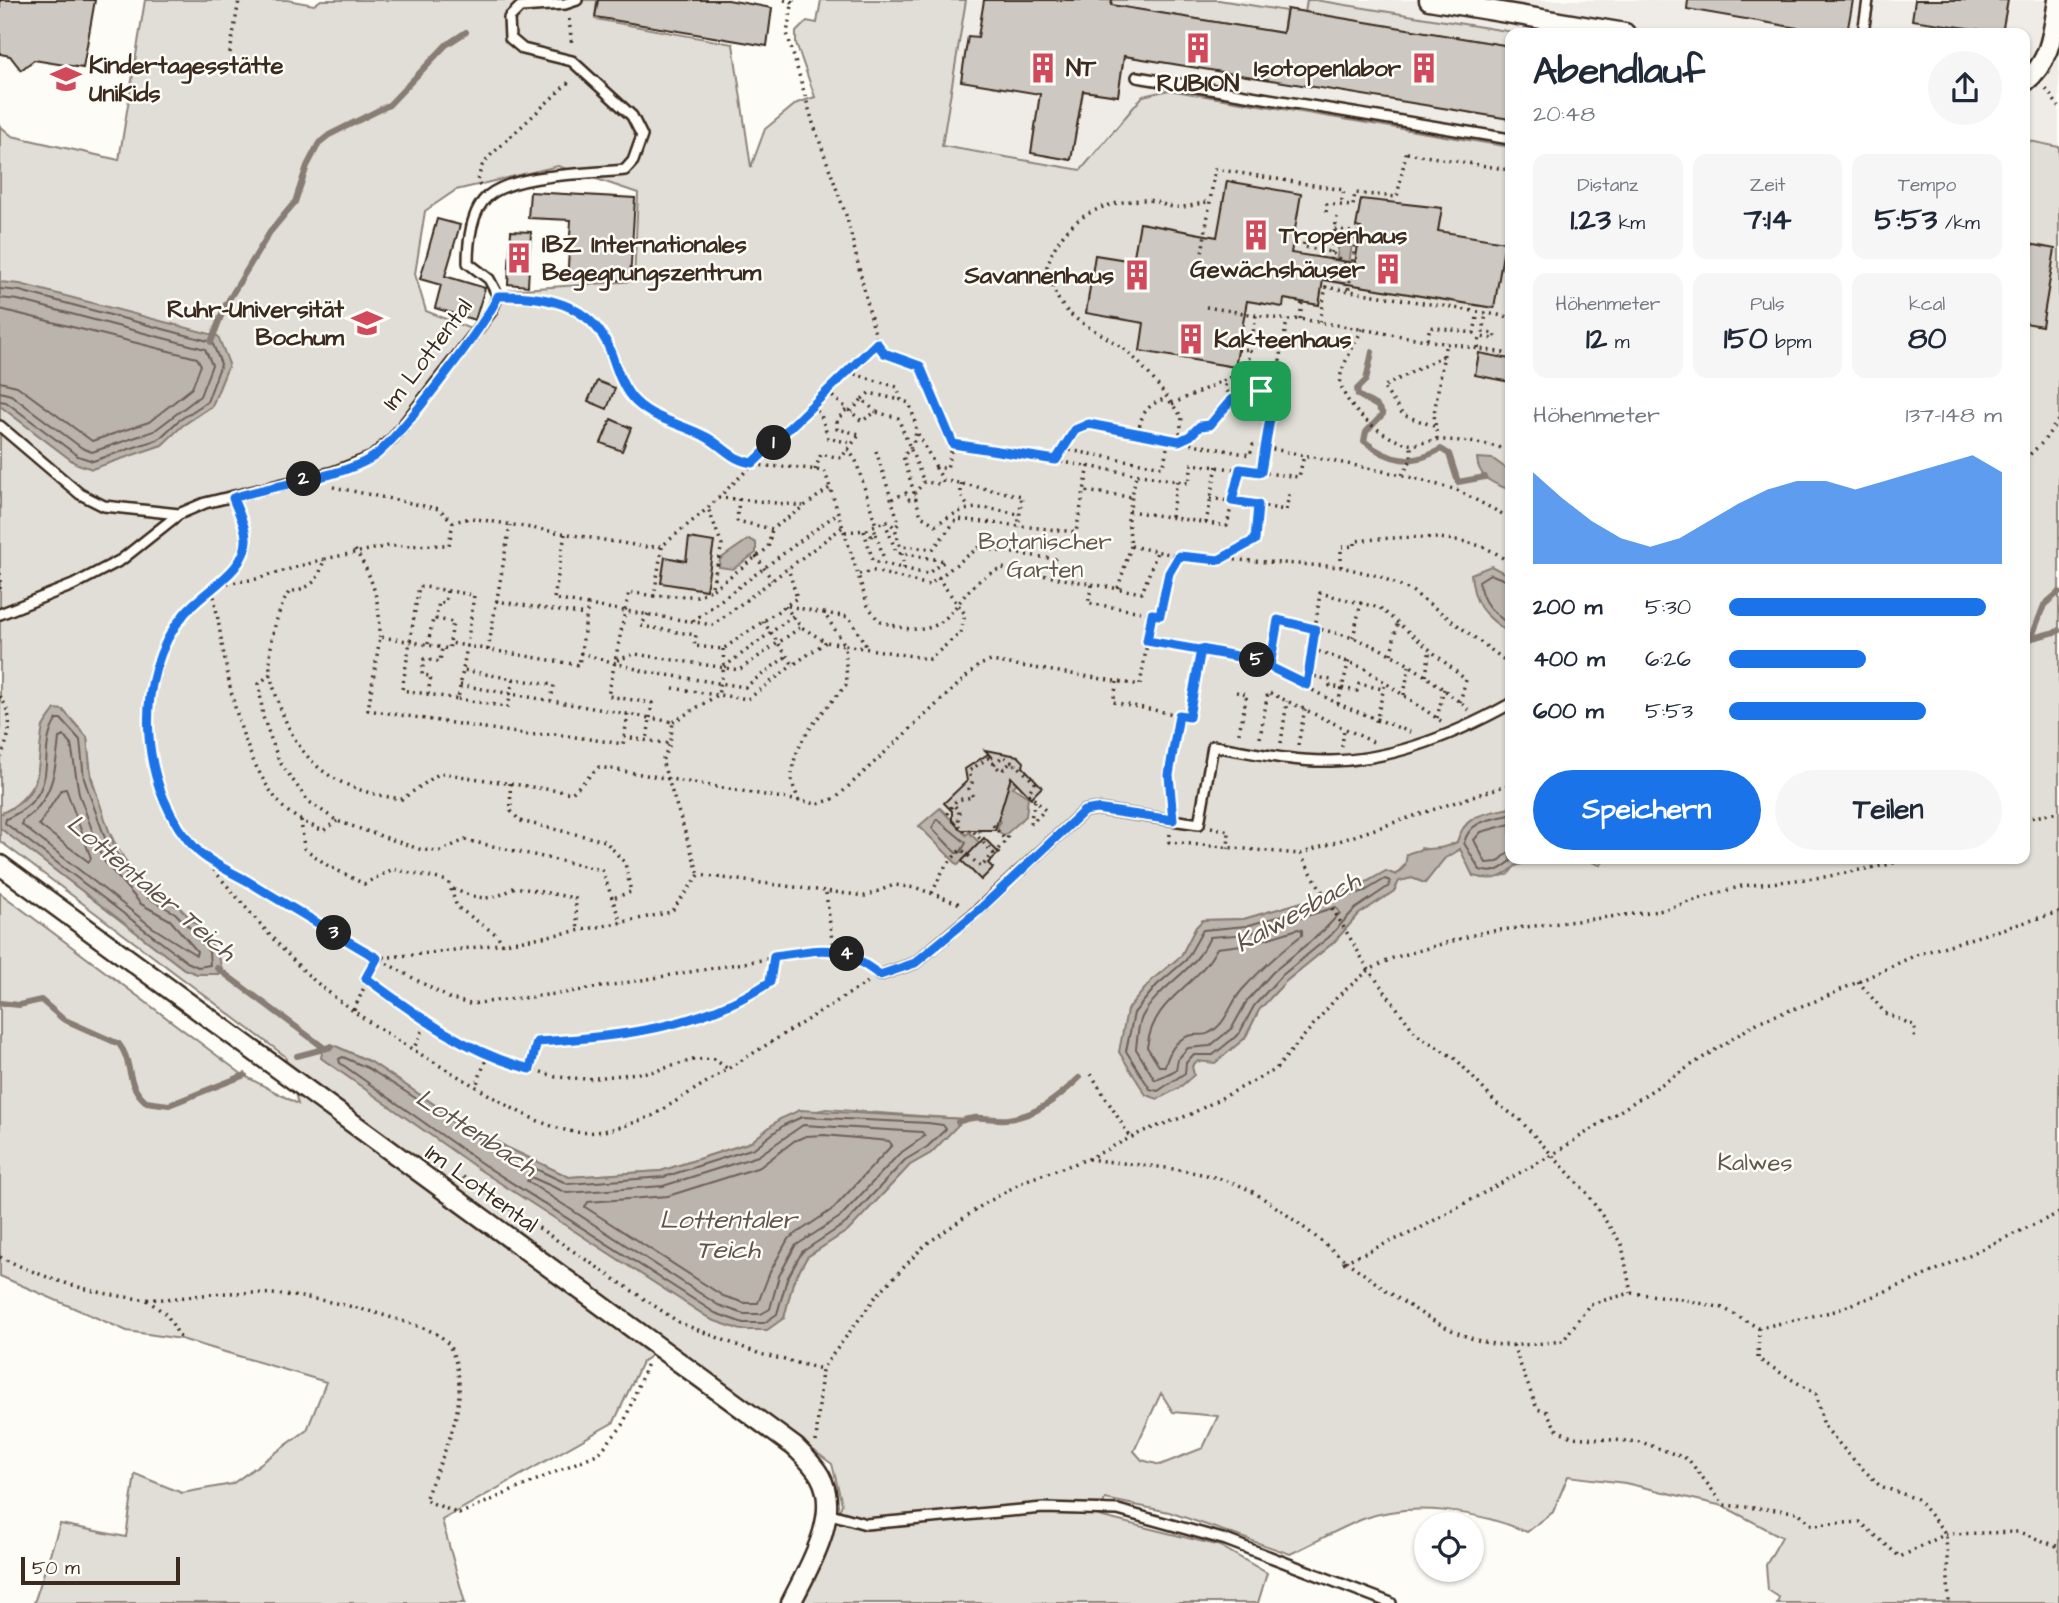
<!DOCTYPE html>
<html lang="de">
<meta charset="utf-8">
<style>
:root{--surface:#fff;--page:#f6f6f7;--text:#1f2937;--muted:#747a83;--accent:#1a73e8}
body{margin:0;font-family:"Architects Daughter",sans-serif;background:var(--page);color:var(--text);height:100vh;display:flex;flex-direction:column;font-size:26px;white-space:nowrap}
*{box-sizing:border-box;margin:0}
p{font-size:23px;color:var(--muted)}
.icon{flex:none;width:38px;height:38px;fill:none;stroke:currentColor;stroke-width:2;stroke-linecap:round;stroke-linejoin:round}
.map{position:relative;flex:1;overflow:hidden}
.sheet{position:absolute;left:1505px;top:28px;width:525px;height:836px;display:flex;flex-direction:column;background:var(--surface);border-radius:14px;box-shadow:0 2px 5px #0004}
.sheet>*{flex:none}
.tools{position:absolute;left:1414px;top:1512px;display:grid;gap:14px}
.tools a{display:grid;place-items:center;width:70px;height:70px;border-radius:50%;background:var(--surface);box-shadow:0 2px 5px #0004;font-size:35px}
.scale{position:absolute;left:21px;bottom:18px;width:159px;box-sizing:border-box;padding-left:7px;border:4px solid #3b2a1e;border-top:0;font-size:19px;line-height:24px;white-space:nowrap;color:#3b2a1e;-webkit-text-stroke:5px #fdfcf7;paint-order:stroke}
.pin{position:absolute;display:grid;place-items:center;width:60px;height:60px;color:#fff;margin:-30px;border-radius:14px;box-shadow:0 4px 10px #0006}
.km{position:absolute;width:35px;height:35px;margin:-18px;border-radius:50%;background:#222;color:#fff;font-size:19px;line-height:35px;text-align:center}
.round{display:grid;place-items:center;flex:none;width:74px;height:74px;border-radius:37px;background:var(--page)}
.head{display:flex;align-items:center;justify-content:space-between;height:119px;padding:0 28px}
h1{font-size:38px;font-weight:700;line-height:52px}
.figures{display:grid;grid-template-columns:repeat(3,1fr);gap:10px;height:119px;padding:7px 28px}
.figures div{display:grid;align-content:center;border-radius:14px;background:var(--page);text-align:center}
.figures b{font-size:30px;font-weight:700}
.figures small{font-size:19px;font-weight:400}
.figures p{font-size:19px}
.chart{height:196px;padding:14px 28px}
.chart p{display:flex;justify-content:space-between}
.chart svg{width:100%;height:126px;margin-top:7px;fill:var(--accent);opacity:.7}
.cta{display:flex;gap:14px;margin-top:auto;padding:14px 28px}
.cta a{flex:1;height:80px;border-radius:42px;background:var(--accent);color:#fff;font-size:28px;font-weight:700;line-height:80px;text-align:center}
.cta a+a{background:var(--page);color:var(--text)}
ul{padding:0 28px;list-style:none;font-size:23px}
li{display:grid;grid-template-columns:112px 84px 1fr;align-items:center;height:52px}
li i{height:18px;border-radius:9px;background:var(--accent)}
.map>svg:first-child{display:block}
.built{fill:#efece7}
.green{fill:#e1ded7;stroke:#8e847a;stroke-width:2;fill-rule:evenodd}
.water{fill:#bbb4ad;stroke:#887d74;stroke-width:2}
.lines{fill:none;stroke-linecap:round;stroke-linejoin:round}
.shore{stroke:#6e6157;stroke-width:2}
.stream{stroke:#887d74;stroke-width:6}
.building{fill:#cdc8c2;stroke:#3b2a1e;stroke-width:2}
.service-casing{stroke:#3b2a1e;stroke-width:14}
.minor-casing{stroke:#3b2a1e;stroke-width:23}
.path{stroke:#3b2a1e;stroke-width:3.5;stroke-dasharray:2 5;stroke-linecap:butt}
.service{stroke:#fdfcf7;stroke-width:9}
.minor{stroke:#fdfcf7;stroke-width:18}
.route-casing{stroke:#fff;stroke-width:14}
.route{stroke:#1a73e8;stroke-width:9}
.labels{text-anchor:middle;stroke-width:5;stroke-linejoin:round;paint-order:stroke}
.poi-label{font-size:24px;font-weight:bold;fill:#3b2a1e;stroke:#fdfcf7;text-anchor:start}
.street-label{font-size:24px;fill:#3b2a1e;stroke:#fdfcf7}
.park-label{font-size:24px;fill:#64574c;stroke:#fdfcf7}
.water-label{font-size:26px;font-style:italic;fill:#615349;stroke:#fdfcf7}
</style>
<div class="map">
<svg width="2059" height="1603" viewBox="0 0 2059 1603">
<rect width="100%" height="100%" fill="#fdfcf7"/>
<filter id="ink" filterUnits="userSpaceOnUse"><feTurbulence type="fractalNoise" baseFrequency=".0143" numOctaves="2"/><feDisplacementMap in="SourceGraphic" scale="14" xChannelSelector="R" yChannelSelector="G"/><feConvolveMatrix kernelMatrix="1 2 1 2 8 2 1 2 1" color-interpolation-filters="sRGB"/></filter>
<g filter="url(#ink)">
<path class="built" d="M966 0H2059V147L2025 140V33H1510V147L1169 90 1143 97 1081 170 942 146Z"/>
<path class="green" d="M145 0H287L314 5 321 0H597L595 19 733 44 751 167 765 129 797 103 815 97 796 43V32L807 21 817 23 821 0H966L942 146 1081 170 1143 96 1169 90 1510 147V808C1484 814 1465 814 1457 842L1440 851 1421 848 1395 875 1386 871 1363 884 1244 919 1203 920 1196 927 1181 956 1152 980 1192 1066 1197 1060 1215 1062 1245 1038 1259 1010 1285 982 1334 942 1359 914 1394 891 1399 881 1412 878 1425 883 1444 859 1461 849 1473 876 1508 875 1515 866 1533 860 1543 863 1548 859H1584L1600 865 1606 859H2025V140L2059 147V1603H1777L1779 1597 1768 1590 1766 1565 1782 1537 1723 1506 1625 1483 1568 1476 1553 1512 1527 1532C1481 1512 1412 1500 1363 1519 1338 1529 1314 1543 1290 1554L1169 1512 1105 1499 1099 1516 1220 1546 1267 1573 1258 1603H801L842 1504 832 1464 669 1343 642 1362 614 1422 442 1520 465 1603H34L60 1524 126 1537 135 1474 182 1493 232 1484 307 1430 326 1382 181 1339 127 1331 0 1276V893L243 1075 298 1104 285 1056 0 841V828L184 969 219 962C214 946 188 914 174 904 166 899 158 898 151 891 109 850 90 794 87 737L43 727C48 764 34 799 0 814V126L12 136 119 160ZM558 166 638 193 634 281 509 290 483 334 426 311 415 274 425 211 456 190ZM331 1044 371 1062 441 1109 508 1148 569 1177 661 1171 751 1142 780 1119 826 1109 963 1119 931 1153 910 1165 850 1229 807 1257 793 1282 784 1318ZM1161 1393 1173 1412 1218 1416 1203 1448 1160 1465 1142 1460 1134 1451Z
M1112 0H1219L1286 11 1283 33 1111 5Z
M1307 0H1315L1519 33H1510V46L1305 13Z"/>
<path class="water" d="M1340 236 1353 238 1346 284 1333 282Z
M0 282 20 284 218 336 229 364 212 406 182 426 162 445 92 469 75 463 0 406Z
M1477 458 1493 459 1507 469 1510 466V490C1494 484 1478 478 1477 458Z
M749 539 756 543V553L733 569 719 567 720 559Z
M1491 566 1510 576V634C1484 614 1474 608 1471 574Z
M55 709 63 710 87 737 91 777 116 852 153 893 180 908 196 924 215 949 223 971 221 974H197L184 969 0 828V814C47 794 35 768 43 727 45 722 52 714 55 709Z
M989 762 1020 780 1013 787 1028 797 1026 816 1004 836 997 830 1000 821 993 818 979 832 972 825Z
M940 808 966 835 969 832 988 852 974 849 958 865 919 826Z
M1510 808V859H1548C1541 864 1540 860 1532 861 1504 863 1512 886 1473 876L1460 849 1444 859 1425 883 1412 878 1399 881 1394 891 1359 914 1334 942 1285 982 1259 1010 1245 1038 1215 1063 1197 1061 1192 1066 1194 1075 1179 1088 1158 1099 1146 1095 1119 1052 1127 1010 1152 980 1181 956 1196 927 1203 920 1244 919 1363 884 1386 871 1396 875 1405 866 1407 854C1428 845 1435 853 1457 842 1465 814 1484 814 1510 808Z
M331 1044 371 1062 441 1109 508 1148 569 1177 661 1171 751 1142 780 1119 800 1110 964 1119 931 1153 910 1165 850 1229 807 1257 793 1282 784 1318 767 1330H741L712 1320 480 1170 321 1058 323 1047Z"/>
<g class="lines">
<path class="shore" d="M0 289 20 291 212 342 221 364 207 402 178 421 159 439 93 461 78 456 6 402 0 401
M0 298 18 300 205 349 212 365 200 396 154 431 92 452 82 448 11 395 0 392
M0 309 197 358 201 365 192 388 149 422 92 441 17 386 0 382
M1510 582 1490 574 1479 581C1481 603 1493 613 1510 625
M57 719H61L80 740 84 779 111 855 148 898 175 913 191 929 209 952 210 965 198 967 187 962 5 823 6 819C67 791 33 753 57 719Z
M64 736 71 744 79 794 103 860 141 904 170 920 197 951 196 955 152 927 22 825V821C52 802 56 770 59 738Z
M66 789 91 858 89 862 39 825 61 790Z
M1510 815C1491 819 1469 821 1464 843L1480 870C1497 875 1501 868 1514 859
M937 819 966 843 960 853H956L932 828Z
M1510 824 1481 832 1474 840 1486 863 1498 862 1510 851
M1385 879 1390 881 1389 886 1355 909 1329 937 1280 977 1254 1006 1239 1034 1213 1055H1193L1186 1063 1185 1073 1158 1091 1150 1089 1126 1051 1134 1013 1157 985 1186 960 1203 930 1246 926 1365 891Z
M1336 907 1340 913 1323 931 1273 972 1247 1001 1232 1028 1210 1046 1188 1048 1178 1059 1176 1070 1155 1080 1136 1049C1137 1039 1138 1025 1142 1017 1159 985 1195 972 1210 937L1248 934Z
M1298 929 1302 930V935C1280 952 1260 970 1242 990 1229 1005 1227 1024 1209 1033 1204 1036 1198 1034 1193 1035 1177 1037 1169 1052 1165 1066H1159L1147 1047C1154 996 1195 990 1217 948L1250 944Z
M343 1057 368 1068 504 1154 568 1184 664 1177 754 1148 784 1125 802 1117 928 1123 943 1125 946 1129 927 1147 905 1160 846 1223 802 1252 787 1279 777 1314 764 1323H743L715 1313 484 1165 340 1063 339 1059Z
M803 1125 922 1132 925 1136 899 1154 840 1217 795 1246 779 1276 770 1309 761 1314H744L718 1305 527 1181 531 1177 567 1193 663 1186 758 1156Z
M824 1135 889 1141 892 1145 833 1209 788 1239 770 1272 758 1303H745L723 1296 585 1207 588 1202 668 1196 760 1167 794 1141 806 1136Z"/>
<path class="stream" d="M211 342 225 306 270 232 295 202 307 166 319 143 329 135 389 105 446 45 466 32
M1372 352 1366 380 1357 389 1358 395 1377 406 1383 414 1366 432 1364 441C1390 462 1412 466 1441 449L1449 454 1458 482 1485 477
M2031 639 2044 605 2059 592
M2025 640 2059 631
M217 968 323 1047
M0 1003 19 1005 41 1000 63 1019 119 1044C134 1063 124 1083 146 1102L169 1105 245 1075
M297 1056 331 1047
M958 1122C979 1113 990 1121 1008 1119 1036 1116 1059 1097 1079 1078"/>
</g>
<path class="building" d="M0 0H95L83 68 34 60 21 70 10 56 0 54Z
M598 0H728L772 8 767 46 595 17Z
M984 0H1112L1111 5 1283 33 1287 9 1510 46V119L1124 56 1118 96 1083 91 1071 160 1031 153 1040 94 961 81 968 36 978 37Z
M1688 0H1853L1847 33H1827L1687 9Z
M1915 0H2008L2002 33 1912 20Z
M1227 181 1301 194 1291 253 1355 263 1361 228 1356 227 1361 199 1442 208 1438 231 1505 242 1494 308 1323 280 1319 305 1284 299 1283 307 1247 301 1235 367 1140 351 1144 323 1086 313 1095 255 1133 261 1140 223 1217 237Z
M530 192 635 198 630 280 567 281 571 220 528 218Z
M437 219 460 225 445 276 485 288 475 320 435 308 441 285 420 279Z
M511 231 531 232 528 286 508 284Z
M2025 243 2055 249 2042 326 2025 323Z
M1479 353 1510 359V382L1475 375Z
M597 381 615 388 607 409 588 401Z
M611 419 631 428 622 451 601 443Z
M689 538 714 542 706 590 661 583 665 557 686 561Z
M985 750 1018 756 1024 762 1023 767 1042 787 1031 798 1011 777 995 830H961L952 820V811L944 803 967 781 965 769 988 754 993 759Z
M984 838 999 853 988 863 993 868 981 880 962 861Z"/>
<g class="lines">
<g class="service-casing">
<path id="service" d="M1863 33 1868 0
M1137 77 1510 139
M0 426 80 494 104 506 179 514
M0 614 73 585 121 560 179 514 205 503 333 472 372 457 393 438 491 312 498 296 489 279 468 263C468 243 471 210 488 196 516 173 588 174 625 170L633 161 642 136 632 116 572 61 523 49 510 38 509 18 520 7 565 4 577 0
M880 975 915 963 977 911 1084 811 1096 809 1199 824 1213 746C1251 752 1291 762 1331 761 1394 760 1456 734 1510 704
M827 1513 866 1524 1043 1508 1118 1510 1226 1540 1391 1603"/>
</g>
<g class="minor-casing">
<path id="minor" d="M1429 0 1625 33
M2025 82C2051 62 2053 30 2058 0
M0 865 795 1447C804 1456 814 1465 820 1476 842 1515 808 1568 791 1603"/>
</g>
<path class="path" d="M784 0 793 2
M793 0 787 33 813 123 847 218 877 343 884 353 921 366 953 444 1189 483 1192 464 1299 477 1304 455
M569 19 572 46
M230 53 239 0
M2046 89 2059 107
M1407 153 1510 170
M480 186 477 181 482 166 491 155 571 80
M1326 212 1327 204 1353 206 1355 193 1397 197 1407 148
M1335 229 1357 233 1348 292
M1305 236 1303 247 1331 252 1351 269
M1199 273 1215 169 1344 190 1341 204
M1325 287 1510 317
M510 296C550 295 591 307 608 347 620 373 625 396 650 413 667 424 687 428 705 437 717 443 727 457 739 461 766 470 797 464 825 472L868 606 878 620C961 653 944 589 1002 568L1142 593 1157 552
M1206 307 1256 315
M1300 319 1302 302
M1320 322 1337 217
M1362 329C1356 343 1345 359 1341 374 1335 402 1383 439 1408 444 1418 446 1430 439 1440 440 1464 440 1487 444 1510 450
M1427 339 1430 327 1474 333 1477 317
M1478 348 1480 337 1495 339V334L1483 332 1486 313
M1238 350 1250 349
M848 372 897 387 901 400 909 403C917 425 921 439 903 456L921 516 936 525C968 502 982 507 1018 514
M827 392 862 421 876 412 898 418 924 482
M862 399 869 393 901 400
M1231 400 1245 394 1250 400 1259 396 1269 383H1276
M1172 404 1238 374 1249 358 1256 315 1287 320 1300 319 1510 354
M812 406 821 415 828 438 851 443
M851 412 862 399 876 412
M1434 426 1403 415 1383 387 1443 356
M1138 433C1142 412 1146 406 1166 398
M918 434 936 467
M1437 439 1434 414 1446 342
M1179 441 1182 417C1166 397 1152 375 1133 357 1094 321 1058 328 1047 266 1061 222 1096 202 1142 200 1153 199 1162 205 1173 207 1186 208 1198 204 1210 201
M1179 441 1190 436 1200 426 1210 425 1231 400 1225 386 1227 381
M953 444 947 468H936L943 480 1022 496 1018 527
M848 449 856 461 876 525
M1063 449 1163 467 1169 439
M876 451 899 523 895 528
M2025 459 2043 442 2059 419
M1056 460 1075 430 1089 424 1250 455 1253 445 1402 475 1457 490 1510 518
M1089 466 1084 491 1132 497
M815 470 821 454 841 458 860 434 837 429V420L847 409
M1261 472 1287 320
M1402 475 1411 460V444
M961 483V496L969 508
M333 487 439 509 453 522 471 518 646 547 662 546 708 508 877 343
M914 494 924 482 941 484 943 480
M718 498 739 499 737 521 772 529 831 487
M1210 498 1286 510 1290 490
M739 499 803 506
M892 499 906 493 909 499 915 497
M237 509C241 522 250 536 246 550 240 568 223 576 210 588 163 632 140 689 151 754 160 805 191 842 223 881 253 915 282 952 316 982 362 1021 415 1051 466 1081 497 1099 529 1121 565 1130 595 1138 625 1126 652 1116L868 982
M1129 511 1227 526 1239 469
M1171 517 1177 481
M453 522 449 545 389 546 324 559C318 582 313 587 289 592 274 618 269 645 270 674L259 684 263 717 279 761 308 801 337 821 422 850 440 851 465 840 602 870 621 923
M1206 523 1217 466
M864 531 873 561 927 574 945 561 896 552 885 522
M845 532 867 530 871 536
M565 534 554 599 588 605
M876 534 884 559
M871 536 876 534 873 526 888 521 895 528 900 546 933 549 957 519 1076 532 1084 491
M1131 546 1179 556 1341 567 1379 576 1412 591 1510 664
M662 547 654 596H697L711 590 722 545 708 508
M355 550C374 578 380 604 380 637
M902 553 904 568
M756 556 772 580
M324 559 256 579 212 586C226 658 232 748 282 806 293 818 309 824 323 831L337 821
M1220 559 1255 539 1258 505
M1341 567V547L1355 546V541C1397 537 1479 529 1510 565
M0 573V592
M859 574 874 571 929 585 978 548 1055 559 1052 578
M1092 585 1088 603 1160 615 1169 574 1179 556
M1118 588 1131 546 1128 519 1136 474
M713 589 768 548 772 529
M447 591 445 603 439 602 436 619 453 622 450 643
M654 596 629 592 608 696 652 703 650 718 673 722 670 744 662 761 699 875
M496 601 586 615
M788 606 824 613 845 645 826 642
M824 613 849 617 868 649
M648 614 641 626 696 635 694 646 723 649 797 598 788 568
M693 621 839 512
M763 621 793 665 826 642 801 627 785 606
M1353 638 1361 602
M1147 641 1257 660 1338 704 1410 732
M428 644 433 619H436
M723 649 724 667 718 695 748 699 793 665
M1312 649 1364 668 1441 721
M488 650 510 525
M580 653 647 672 745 687 787 656
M1391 654 1398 620
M617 660 635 654 739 670 801 627
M1270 666 1278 620C1302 626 1329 630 1353 638 1397 652 1434 681 1469 710
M724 667 793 616
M270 674C290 752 319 788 402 799L440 773 572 793 599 767 818 804 836 798 979 665 991 661 1140 685 1152 614
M1308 675 1331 680 1330 686 1357 691 1359 684 1383 689
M1426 676 1430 648
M513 679 554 685 551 700
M1117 682 1113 702 1189 717 1201 649
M1307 684 1320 593 1380 608 1466 680 1460 702
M460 685 650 718 647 740
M673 688 716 695
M1236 692 1247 694 1238 737
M428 694 431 676 422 675 424 659 440 662 442 648
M1404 695 1409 666
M0 696C14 718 11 734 0 758
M458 699 508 707 513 679 463 670
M1338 704 1349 660
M628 714 623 744 555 734 530 735 368 710 380 637C404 640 429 645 449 649L450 643 467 646 458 699 402 690 419 586 474 595 467 646 579 665 588 605 713 625 844 526
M1437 718 1444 689
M673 722 718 695
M1376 722 1385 683
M624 737 670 744
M1260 738 1268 692 1373 742
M1281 743 1287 701
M1298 745 1305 709
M1342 747 1344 728
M994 764 1003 756 1017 765
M510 783 511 811 520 821 605 841 625 863 631 892 613 898
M799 801C797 794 792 786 792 779 791 742 825 710 847 684L845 645 930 659 961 632 965 614 938 578
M1172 806 1169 775 1179 715
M947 814 953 804
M2025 819 2059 812
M301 820 304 848 327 865 364 884 393 869 448 881 457 907 497 935 503 944
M1030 823 1035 800
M993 825 1006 841
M1211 827 1229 831 1228 849
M1170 834 1169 842 1300 854 1510 784
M200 853 377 958 449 998 470 1004 564 993 833 948 869 966
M994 854 971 829 966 833 958 825 959 811 953 804 957 800 973 797 969 789 972 783 969 771 988 758 999 769 1001 767 1004 769 1010 763 1018 766 1035 783 1028 793 1045 810 1030 825
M1300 854 1369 970 1416 1034 1456 1059 1496 1103 1519 1119 1586 1192 1622 1245 1631 1293
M453 889C478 899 491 903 515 887L575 898 578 932
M826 893 833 948
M932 893 944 868 961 849 981 867 1006 841 1009 834
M2059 912 1916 955 1821 999 1760 1021 1550 1156 1415 1231 1346 1261C1388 1291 1451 1342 1503 1345 1522 1346 1544 1343 1563 1341L1590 1304 1631 1293 1676 1298 1723 1308 1759 1328 1835 1311 1917 1279 2059 1213
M366 978 426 1023 413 1050
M1858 981 1885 1013 1915 1026 1914 1040
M354 1010 377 958C476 950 574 933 671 912L699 875 865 896 894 885 917 888 963 905
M426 1023 488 1054 476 1086
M488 1054 556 1077 587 1079 655 1071 693 1060 714 1059 728 1069
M530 1069 537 1042C619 1037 700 1028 770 982L774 956
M1091 1074 1130 1137
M1088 1159C1134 1165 1186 1167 1231 1182 1263 1192 1318 1239 1346 1261L1341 1265
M463 1177 680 1323 760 1354 822 1369
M0 1257C46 1279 92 1294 142 1299 170 1301 199 1294 227 1293 288 1291 348 1303 405 1322 420 1327 442 1332 450 1347 475 1400 443 1451 425 1500L459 1514 599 1453 623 1425 647 1363
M147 1300 167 1315 181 1339
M1759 1328 1758 1359 1816 1394 1824 1426 1850 1456 1880 1486 1917 1499 1946 1534 1949 1603
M1513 1345 1537 1409 1547 1412 1556 1429 1571 1437 1641 1442 1688 1459 1724 1505 1798 1512 1812 1525 1860 1522 1900 1557 1946 1534 2019 1532 2059 1547
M816 1442 822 1369 878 1294 925 1245 981 1206 1024 1181 1088 1159 1144 1131 1189 1115 1275 1070 1338 996 1369 970 1393 958 1484 932 1659 911 1742 886 1824 877 1891 864 1902 859"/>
<use href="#service" class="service"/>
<use href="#minor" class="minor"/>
</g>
</g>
<g class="lines" filter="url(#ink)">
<g class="route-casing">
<path id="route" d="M1261 391 1250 400 1245 394 1231 400 1210 425 1200 426 1190 436 1179 441 1089 424 1075 430 1056 460 953 444 920 366 884 353 877 343 753 463C733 461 725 448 708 438 684 424 656 421 636 402 622 389 616 367 610 350 591 302 542 295 498 296 486 324 397 441 373 457 338 479 274 484 233 498 237 510 246 525 246 538 248 571 204 590 185 613 130 678 139 793 199 852 212 864 234 873 249 882 292 908 334 933 377 958L366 978C417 1016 468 1053 530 1069L537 1042C619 1037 700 1028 770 982L774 956C827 949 835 942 880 975L915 963 978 911 1084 811 1096 809 1173 820 1169 775 1179 715 1189 717 1201 649 1256 660 1270 666 1278 620 1315 629 1307 685 1256 660 1147 641 1152 614 1160 615 1169 573 1179 556 1219 560 1255 540 1258 505 1232 501 1240 469 1261 472 1276 383H1269L1261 391"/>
</g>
<use href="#route" class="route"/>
</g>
<defs>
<g id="building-bare" transform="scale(2.415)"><path d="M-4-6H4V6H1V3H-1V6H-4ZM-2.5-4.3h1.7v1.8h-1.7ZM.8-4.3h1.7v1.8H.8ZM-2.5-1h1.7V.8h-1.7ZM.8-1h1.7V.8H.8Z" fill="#d1495b" stroke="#fdfcf7" stroke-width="2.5" paint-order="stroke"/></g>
<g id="school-bare" transform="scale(2.415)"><path d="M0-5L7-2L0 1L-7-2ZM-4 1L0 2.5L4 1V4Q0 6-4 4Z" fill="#d1495b" stroke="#fdfcf7" stroke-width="2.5" paint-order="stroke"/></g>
<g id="university-bare" transform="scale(2.415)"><path d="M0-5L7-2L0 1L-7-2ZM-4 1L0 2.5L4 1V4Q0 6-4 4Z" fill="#d1495b" stroke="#fdfcf7" stroke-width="2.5" paint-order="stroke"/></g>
</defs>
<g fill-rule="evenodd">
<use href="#building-bare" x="1198" y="48"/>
<use href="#building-bare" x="1043" y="68"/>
<use href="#building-bare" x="1424" y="68"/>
<use href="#school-bare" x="66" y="79"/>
<use href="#building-bare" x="1256" y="235"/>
<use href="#building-bare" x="519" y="258"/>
<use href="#building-bare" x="1388" y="269"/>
<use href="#building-bare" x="1137" y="275"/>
<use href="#university-bare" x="367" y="323"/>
<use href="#building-bare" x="1191" y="339"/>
</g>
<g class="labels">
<g class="poi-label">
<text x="89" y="73">Kindertagesstätte<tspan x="89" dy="28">UniKids</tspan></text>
<text x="1066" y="76">NT</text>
<text x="1401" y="76" text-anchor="end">Isotopenlabor</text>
<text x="1198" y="91" text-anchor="middle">RUBION</text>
<text x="1279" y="243">Tropenhaus</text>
<text x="542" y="252">IBZ Internationales<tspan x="542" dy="28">Begegnungszentrum</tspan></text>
<text x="1365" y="277" text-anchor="end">Gewächshäuser</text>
<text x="1114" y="283" text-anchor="end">Savannenhaus</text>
<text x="344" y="317" text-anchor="end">Ruhr-Universität<tspan x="344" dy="28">Bochum</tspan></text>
<text x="1214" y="347">Kakteenhaus</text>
</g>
<g class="street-label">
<text transform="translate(427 354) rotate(-53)" y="8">Im Lottental</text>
<text transform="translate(482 1188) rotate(36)" y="8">Im Lottental</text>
</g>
<g class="park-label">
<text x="1045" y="549">Botanischer<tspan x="1045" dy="28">Garten</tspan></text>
<text x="1755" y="1170">Kalwes</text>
</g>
<g class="water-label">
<text transform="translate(152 887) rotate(40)" y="9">Lottentaler Teich</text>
<text transform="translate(1297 911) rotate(-29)" y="9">Kalwesbach</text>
<text transform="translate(477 1132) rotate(33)" y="9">Lottenbach</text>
<text x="728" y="1228">Lottentaler<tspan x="728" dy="30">Teich</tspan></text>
</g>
</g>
</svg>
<div class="tools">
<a><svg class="icon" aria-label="locate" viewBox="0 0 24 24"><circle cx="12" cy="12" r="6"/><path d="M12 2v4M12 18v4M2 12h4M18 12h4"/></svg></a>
</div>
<div class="scale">50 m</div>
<div class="pin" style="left:1261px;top:391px;background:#1e9e55"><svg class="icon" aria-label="arrive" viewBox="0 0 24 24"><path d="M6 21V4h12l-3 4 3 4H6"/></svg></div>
<b class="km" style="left:774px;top:443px">1</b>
<b class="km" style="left:304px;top:479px">2</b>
<b class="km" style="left:334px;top:933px">3</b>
<b class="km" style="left:847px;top:954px">4</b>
<b class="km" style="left:1257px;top:660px">5</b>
<section class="sheet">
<div class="head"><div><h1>Abendlauf</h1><p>20:48</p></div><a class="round"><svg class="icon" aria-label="share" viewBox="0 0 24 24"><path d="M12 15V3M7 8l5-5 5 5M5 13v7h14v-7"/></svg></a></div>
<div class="figures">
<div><p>Distanz</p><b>1.23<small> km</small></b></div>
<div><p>Zeit</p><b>7:14</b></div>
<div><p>Tempo</p><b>5:53<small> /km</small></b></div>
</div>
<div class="figures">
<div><p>Höhenmeter</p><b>12<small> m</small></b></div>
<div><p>Puls</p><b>150<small> bpm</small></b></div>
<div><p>kcal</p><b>80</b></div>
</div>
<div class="chart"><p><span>Höhenmeter</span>137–148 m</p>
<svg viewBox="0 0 160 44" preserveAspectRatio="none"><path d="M0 44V12L10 21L20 29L30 35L40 38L50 35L60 29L70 23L80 18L90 15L100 15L110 18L120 15L130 12L140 9L150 6L160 12V44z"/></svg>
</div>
<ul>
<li><b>200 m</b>5:30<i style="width:94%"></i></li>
<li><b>400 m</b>6:26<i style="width:50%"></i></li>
<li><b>600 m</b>5:53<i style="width:72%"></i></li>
</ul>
<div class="cta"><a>Speichern</a><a>Teilen</a></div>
</section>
</div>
